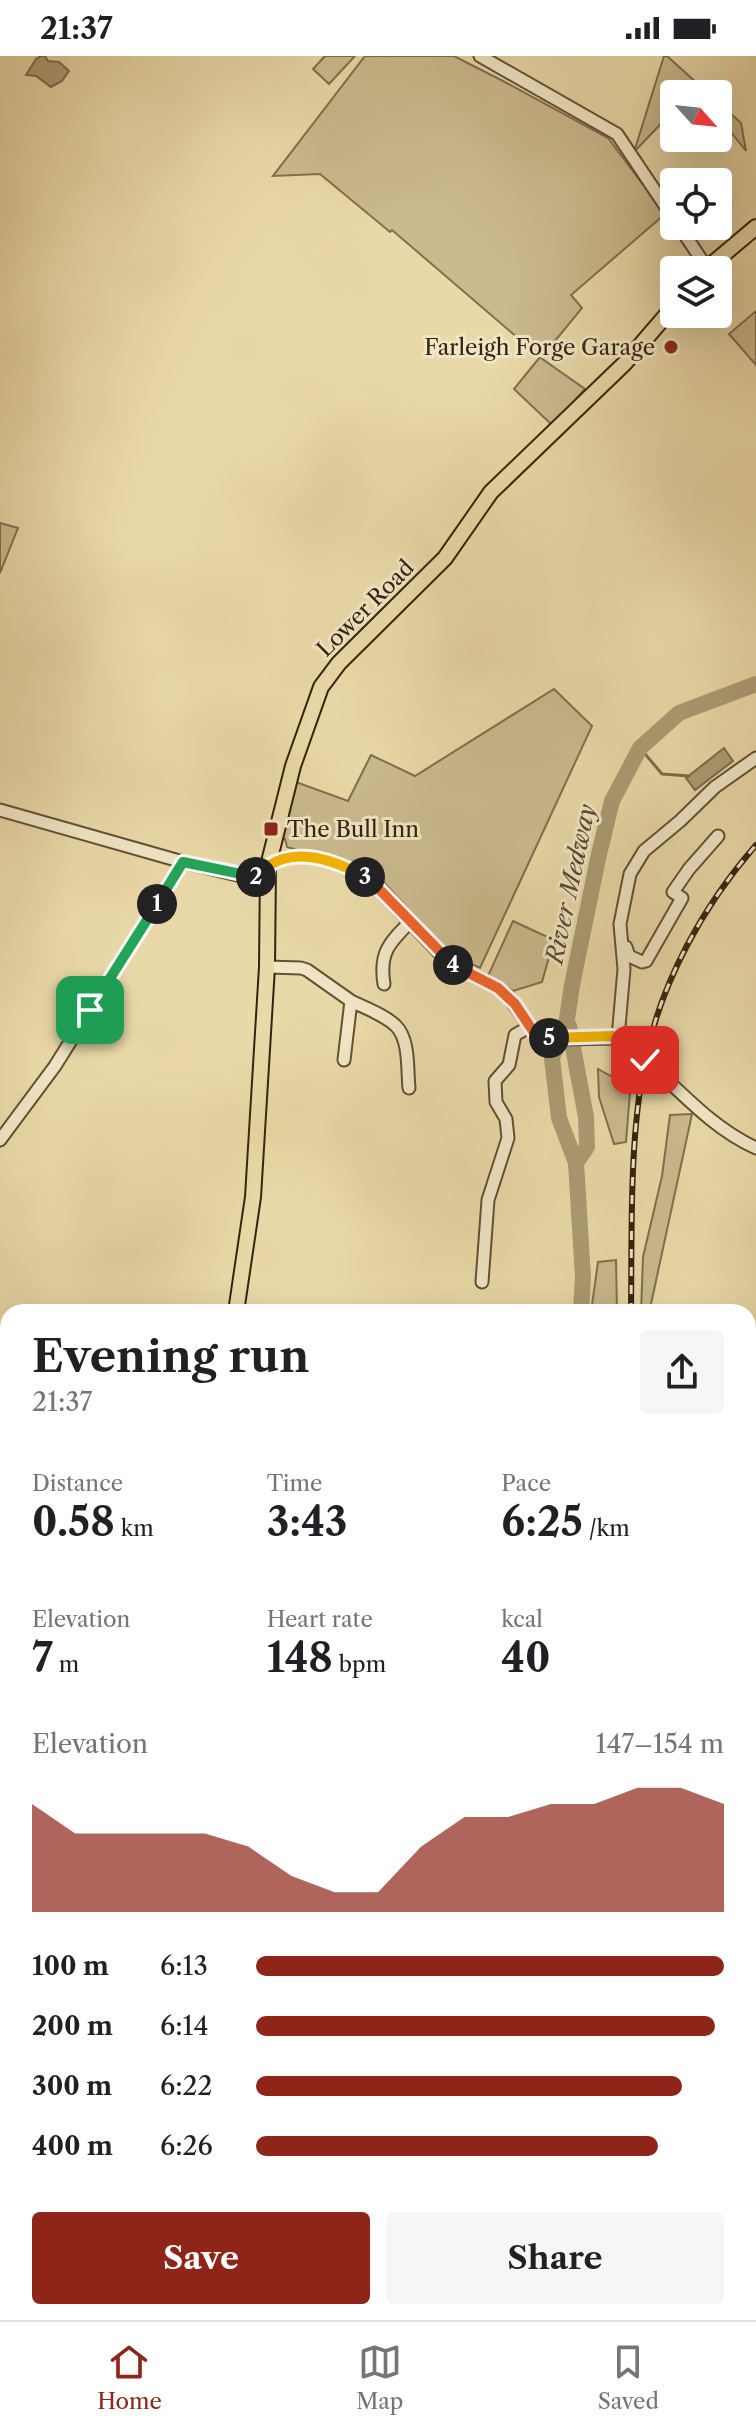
<!DOCTYPE html>
<meta charset="utf-8">
<style>
:root{--surface:#fff;--page:#f6f6f6;--text:#202124;--muted:#757577;--line:#e0e0e0;--accent:#8f2418}
body{margin:0;font-family:"Libre Caslon Text",serif;background:var(--page);color:var(--text);height:100vh;display:flex;flex-direction:column;font-size:30px;white-space:nowrap}
*{box-sizing:border-box;margin:0}
p{font-size:26px;color:var(--muted)}
.icon{flex:none;width:44px;height:44px;fill:none;stroke:currentColor;stroke-width:2;stroke-linecap:round;stroke-linejoin:round}
.map{position:relative;flex:1;overflow:hidden}
.sheet{position:absolute;left:0px;top:1248px;width:756px;height:1016px;display:flex;flex-direction:column;background:var(--surface);border-radius:24px 24px 0 0;box-shadow:0 8px 32px #0002}
.sheet>*{flex:none}
.needle{width:52px;rotate:117deg}
.buttons{position:absolute;left:660px;top:24px;display:grid;gap:16px}
.buttons a{display:grid;place-items:center;width:72px;height:72px;border-radius:8px;background:var(--surface);box-shadow:0 8px 32px #0002;font-size:40px}
.pin{position:absolute;display:grid;place-items:center;width:68px;height:68px;color:#fff;margin:-34px;border-radius:16px;box-shadow:0 4px 12px #0006}
.km{position:absolute;width:40px;height:40px;margin:-20px;border-radius:50%;background:#222;color:#fff;font-size:22px;line-height:40px;text-align:center}
.round{display:grid;place-items:center;flex:none;width:84px;height:84px;border-radius:8px;background:var(--page)}
.summary{display:flex;align-items:center;justify-content:space-between;height:136px;padding:0 32px}
h1{font-size:44px;font-weight:800;line-height:60px}
.metrics{display:grid;grid-template-columns:repeat(3,1fr);gap:12px;height:136px;padding:8px 32px}
.metrics div{display:grid;align-content:center}
.metrics b{font-size:40px;font-weight:800}
.metrics small{font-size:22px;font-weight:400}
.metrics p{font-size:22px}
.chart{height:224px;padding:16px 32px}
.chart p{display:flex;justify-content:space-between}
.chart svg{width:100%;height:144px;margin-top:8px;fill:var(--accent);opacity:.7}
.cta{display:flex;gap:16px;margin-top:auto;padding:16px 32px}
.cta a{flex:1;height:92px;border-radius:8px;background:var(--accent);color:#fff;font-size:32px;font-weight:800;line-height:92px;text-align:center}
.cta a+a{background:var(--page);color:var(--text)}
ul{padding:0 32px;list-style:none;font-size:26px}
li{display:grid;grid-template-columns:128px 96px 1fr;align-items:center;height:60px}
li i{height:20px;border-radius:10px;background:var(--accent)}
.status{display:flex;justify-content:space-between;align-items:center;height:56px;padding:0 40px;background:var(--surface);direction:ltr}
.status svg{height:22px;fill:currentColor}
.tabs{display:flex;justify-content:space-around;align-items:center;height:112px;border-top:2px solid var(--line);background:var(--surface);font-size:22px;color:var(--muted)}
.tabs a{display:grid;justify-items:center;gap:4px}
.tabs .selected{color:var(--accent)}
.map>svg:first-child{display:block}
.green{fill:#cbba8e;stroke:#806f4e;stroke-width:2}
.water{fill:#ac9b73;stroke:#7c6b4a;stroke-width:2}
.lines{fill:none;stroke-linecap:round;stroke-linejoin:round}
.stream{stroke:#7c6b4a;stroke-width:3}
.river{stroke:#ac9b73;stroke-width:16}
.minor-casing{stroke:#625134;stroke-width:15}
.major-casing{stroke:#34240d;stroke-width:18}
.minor{stroke:#f1e6c6;stroke-width:11}
.major{stroke:#ead9a8;stroke-width:14}
.rail-casing{stroke:#34240d;stroke-width:6}
.rail{stroke:#f1e6c6;stroke-width:3;stroke-dasharray:9;stroke-linecap:butt}
.split-1-casing{stroke:#fff;stroke-width:16}
.split-2-casing{stroke:#fff;stroke-width:16}
.split-3-casing{stroke:#fff;stroke-width:16}
.split-4-casing{stroke:#fff;stroke-width:16}
.split-5-casing{stroke:#fff;stroke-width:16}
.split-6-casing{stroke:#fff;stroke-width:16}
.split-1{stroke:#22a559;stroke-width:10}
.split-2{stroke:#22a559;stroke-width:10}
.split-3{stroke:#f5b400;stroke-width:10}
.split-4{stroke:#f0652b;stroke-width:10}
.split-5{stroke:#f0652b;stroke-width:10}
.split-6{stroke:#f5b400;stroke-width:10}
.poi-dot{fill:#8f2418;stroke:#f1e6c6;stroke-width:3}
.labels{text-anchor:middle;stroke-width:6;stroke-linejoin:round;paint-order:stroke}
.poi-label{font-size:22px;fill:#34240d;stroke:#f1e6c6;text-anchor:end}
.street-label{font-size:22px;fill:#34240d;stroke:#f1e6c6}
.water-label{font-size:24px;font-style:italic;fill:#58482c;stroke:#f1e6c6}
</style>
<div class="status"><b>21:37</b><svg viewBox="0 0 49 12"><path d="M0 12V9h3v3zM5 12V6h3v6zM10 12V3h3v9zM15 12V0h3v12zM26 1h20v11H26zM47 4h2v5h-2z"/></svg></div>
<div class="map">
<svg width="756" height="2264" viewBox="0 0 756 2264">
<rect width="100%" height="100%" fill="#ead9a8"/>
<filter id="stains"><feTurbulence type="fractalNoise" baseFrequency=".0025" numOctaves="4"/><feColorMatrix values="0 0 0 0 .2 0 0 0 0 .09 0 0 0 0 .02 0 0 0 .5 -.17"/></filter>
<radialGradient id="worn" r=".72"><stop offset=".6" stop-color="#630" stop-opacity="0"/><stop offset="1" stop-color="#630" stop-opacity=".3"/></radialGradient>
<path class="green" d="M325 0H355L329 28 313 13Z
M365 0H454L503 25 608 82 665 158 571 239 582 252 541 302 585 333 552 369 514 333 540 301 392 174 390 176 320 118 273 120Z
M664 0H667L709 38H700L695 32 689 38H674V54L634 96Z
M718 46 741 67 746 95 718 60Z
M756 255V309L729 278Z
M0 467 18 472 0 517Z
M554 633 592 670 480 912 450 898 375 817 287 791 285 783H282L296 726 348 745 371 699 415 720Z
M513 865 554 884 542 926 513 935 487 922Z
M626 1007 632 1012 626 1086 614 1088 599 1041 598 1013 616 1023Z
M692 1058 651 1248 649 1256H641L643 1201 662 1120 670 1059Z
M616 1204 617 1256H591L598 1206Z
M756 1371V1681L752 1680 748 1655V1378Z
M748 1702H756V1759L748 1760Z
M446 2256H501V2264H448Z
M537 2256H597L599 2264H538Z
M627 2256H657L658 2264H628Z"/>
<path class="water" d="M41 0H45L48 5 59 6 69 15 62 25 51 31 36 20 26 19 36 3Z
M724 692 733 705 695 734 686 722Z"/>
<g class="lines">
<path class="stream" d="M640 692 662 718 689 720"/>
<path class="river" d="M569 970 586 1061 587 1091 576 1107
M581 1256 583 1221 576 1107 559 1062 552 1002 567 963 572 929 599 798 612 745 640 692 679 657 756 628
M528 2256V2264"/>
<g class="minor-casing">
<path id="minor" d="M480 0 617 78 674 163
M679 170 707 212
M0 754 183 806 237 819 268 821
M268 810C301 787 347 809 376 830L449 907 498 932 508 940 538 982 567 983 618 982C666 1016 701 1067 756 1092
M626 891 629 900 642 906 646 905 682 842 673 836 689 813 718 780
M267 911 301 912 307 914 351 945 344 1004
M384 928C379 897 389 887 410 866
M351 945C365 952 385 959 396 970 410 984 407 1014 409 1032
M618 982 624 913 620 868 630 818 644 795 680 765 715 731 756 702
M0 1084 55 1010 183 806
M482 1226 488 1144 508 1082 506 1063 496 1046 495 1025 509 1009 515 979 529 971"/>
</g>
<g class="major-casing">
<path id="major" d="M705 214 756 171
M236 1256 253 1141 267 911 268 810 293 710 321 631 339 607 445 502 491 436 625 307 674 250
M168 2264 169 2256"/>
</g>
<use href="#minor" class="minor"/>
<use href="#major" class="major"/>
<g class="rail-casing">
<path id="rail" d="M631 1256C632 1175 629 1084 645 1005 661 926 703 850 756 789
M608 2256 609 2264"/>
</g>
<use href="#rail" class="rail"/>
</g>
<g class="lines">
<g class="split-1-casing">
<path id="split-1" d="M90 954 157 848"/>
</g>
<g class="split-2-casing">
<path id="split-2" d="M157 848 183 806 256 821"/>
</g>
<g class="split-3-casing">
<path id="split-3" d="M256 821H268V810C298 790 336 805 365 821"/>
</g>
<g class="split-4-casing">
<path id="split-4" d="M365 821 376 830 453 909"/>
</g>
<g class="split-5-casing">
<path id="split-5" d="M453 909 498 932 515 948 535 978 538 982H549"/>
</g>
<g class="split-6-casing">
<path id="split-6" d="M549 982 613 980 621 984 645 1004"/>
</g>
<use href="#split-1" class="split-1"/>
<use href="#split-2" class="split-2"/>
<use href="#split-3" class="split-3"/>
<use href="#split-4" class="split-4"/>
<use href="#split-5" class="split-5"/>
<use href="#split-6" class="split-6"/>
</g>
<g class="poi-dot">
<circle cx="671" cy="291" r="8"/>
<rect x="263" y="765" width="16" height="16" rx="4"/>
</g>
<g class="labels">
<g class="poi-label">
<text x="655" y="299">Farleigh Forge Garage</text>
<text x="287" y="781" text-anchor="start">The Bull Inn</text>
</g>
<g class="street-label">
<text transform="translate(365 552) rotate(-45)" y="8">Lower Road</text>
</g>
<g class="water-label">
<text transform="translate(571 828) rotate(-78)" y="8">River Medway</text>
</g>
</g>
<rect width="100%" height="100%" filter="url(#stains)"/>
<rect width="100%" height="100%" fill="url(#worn)"/>
</svg>
<div class="buttons">
<a><svg class="needle" viewBox="-14 -14 28 28"><path d="M0-13l5 13h-10z" fill="#e53935"/><path d="M0 13l5-13h-10z" fill="#757577"/></svg></a>
<a><svg class="icon" aria-label="locate" viewBox="0 0 24 24"><circle cx="12" cy="12" r="6"/><path d="M12 2v4M12 18v4M2 12h4M18 12h4"/></svg></a>
<a><svg class="icon" aria-label="layers" viewBox="0 0 24 24"><path d="M12 4l9 5-9 5-9-5zM3 14l9 5 9-5"/></svg></a>
</div>
<div class="pin" style="left:90px;top:954px;background:#1e9e55"><svg class="icon" aria-label="arrive" viewBox="0 0 24 24"><path d="M6 21V4h12l-3 4 3 4H6"/></svg></div>
<div class="pin" style="left:645px;top:1004px;background:#d93025"><svg class="icon" aria-label="check" viewBox="0 0 24 24"><path d="M5 12l5 5 9-10"/></svg></div>
<b class="km" style="left:157px;top:848px">1</b>
<b class="km" style="left:256px;top:821px">2</b>
<b class="km" style="left:365px;top:821px">3</b>
<b class="km" style="left:453px;top:909px">4</b>
<b class="km" style="left:549px;top:982px">5</b>
<section class="sheet">
<div class="summary"><div><h1>Evening run</h1><p>21:37</p></div><a class="round"><svg class="icon" aria-label="share" viewBox="0 0 24 24"><path d="M12 15V3M7 8l5-5 5 5M5 13v7h14v-7"/></svg></a></div>
<div class="metrics">
<div><p>Distance</p><b>0.58<small> km</small></b></div>
<div><p>Time</p><b>3:43</b></div>
<div><p>Pace</p><b>6:25<small> /km</small></b></div>
</div>
<div class="metrics">
<div><p>Elevation</p><b>7<small> m</small></b></div>
<div><p>Heart rate</p><b>148<small> bpm</small></b></div>
<div><p>kcal</p><b>40</b></div>
</div>
<div class="chart"><p><span>Elevation</span>147–154 m</p>
<svg viewBox="0 0 160 44" preserveAspectRatio="none"><path d="M0 44V11L10 20L20 20L30 20L40 20L50 24L60 33L70 38L80 38L90 24L100 15L110 15L120 11L130 11L140 6L150 6L160 11V44z"/></svg>
</div>
<ul>
<li><b>100 m</b>6:13<i style="width:100%"></i></li>
<li><b>200 m</b>6:14<i style="width:98%"></i></li>
<li><b>300 m</b>6:22<i style="width:91%"></i></li>
<li><b>400 m</b>6:26<i style="width:86%"></i></li>
</ul>
<div class="cta"><a>Save</a><a>Share</a></div>
</section>
</div>
<nav class="tabs">
<a class="selected"><svg class="icon" aria-label="home" viewBox="0 0 24 24"><path d="M3 11l9-7 9 7M6 9v11h12V9"/></svg>Home</a>
<a><svg class="icon" aria-label="map" viewBox="0 0 24 24"><path d="M3 6l6-2 6 2 6-2v14l-6 2-6-2-6 2zM9 4v14M15 6v14"/></svg>Map</a>
<a><svg class="icon" aria-label="saved" viewBox="0 0 24 24"><path d="M7 4h10v16l-5-4-5 4z"/></svg>Saved</a>
</nav>
